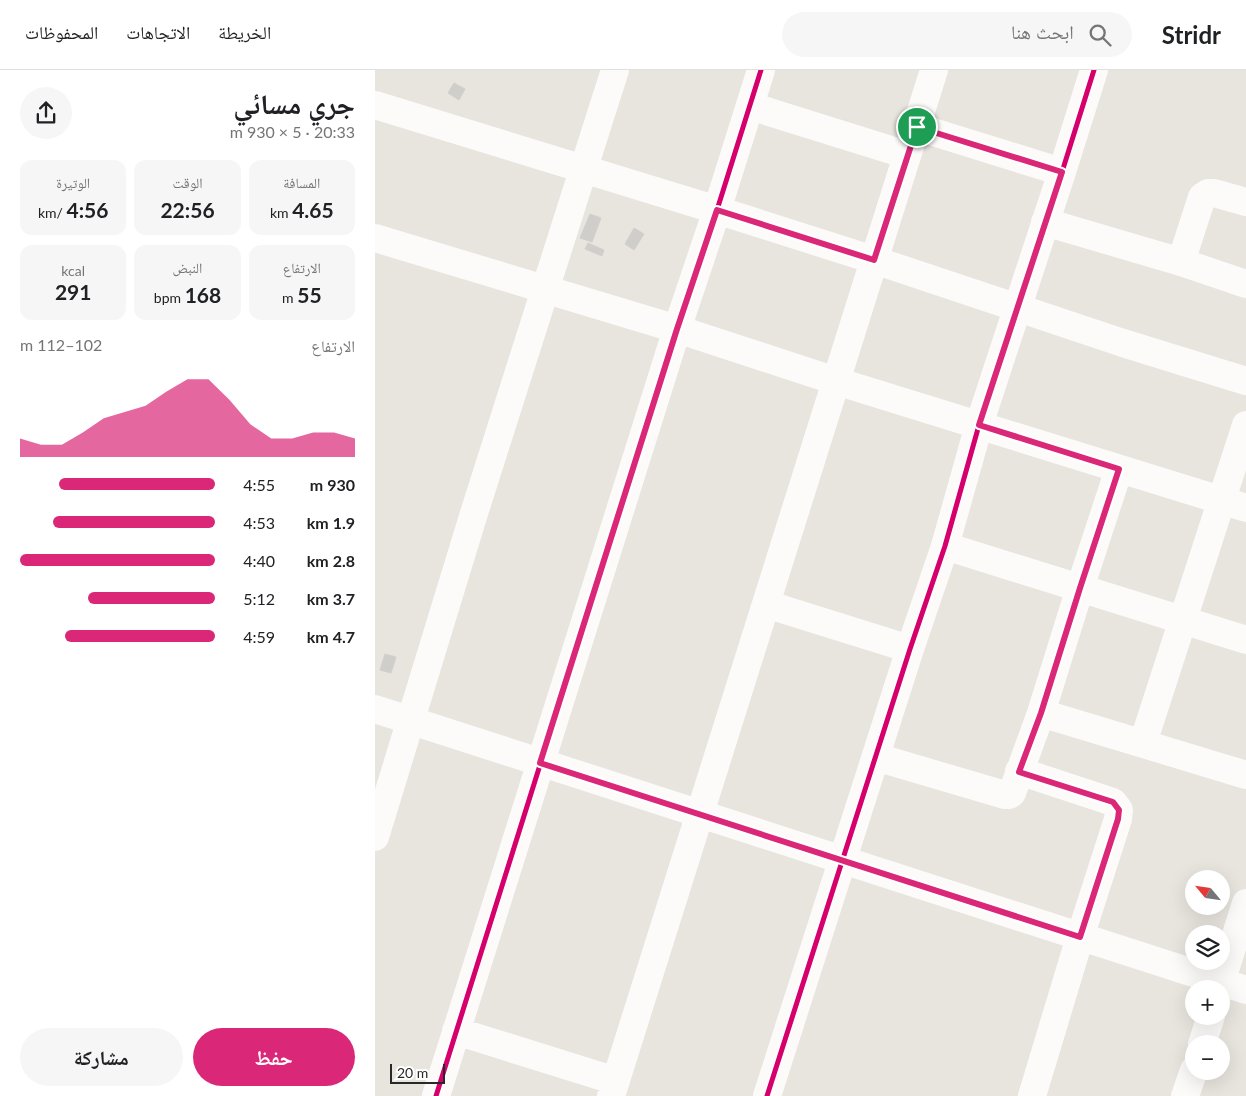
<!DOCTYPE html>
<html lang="ar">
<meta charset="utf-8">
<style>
:root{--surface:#fff;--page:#f6f6f6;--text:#202124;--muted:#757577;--line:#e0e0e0;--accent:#db2777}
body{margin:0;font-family:Lato,"Noto Naskh Arabic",sans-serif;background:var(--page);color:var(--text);direction:rtl;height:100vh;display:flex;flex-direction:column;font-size:19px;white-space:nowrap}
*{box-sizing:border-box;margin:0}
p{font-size:16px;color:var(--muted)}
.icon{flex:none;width:28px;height:28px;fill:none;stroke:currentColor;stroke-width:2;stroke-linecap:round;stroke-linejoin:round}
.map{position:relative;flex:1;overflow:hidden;direction:ltr}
.sheet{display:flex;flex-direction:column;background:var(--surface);width:375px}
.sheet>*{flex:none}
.needle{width:32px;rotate:299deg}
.fabs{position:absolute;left:810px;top:800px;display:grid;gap:10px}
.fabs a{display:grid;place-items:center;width:45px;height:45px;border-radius:50%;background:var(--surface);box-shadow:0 5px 20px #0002;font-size:25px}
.scale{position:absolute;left:15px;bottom:12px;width:55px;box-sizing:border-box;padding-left:5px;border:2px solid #292929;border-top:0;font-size:14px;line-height:18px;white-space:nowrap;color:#292929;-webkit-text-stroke:4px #fff;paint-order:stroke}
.pin{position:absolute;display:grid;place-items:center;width:42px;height:42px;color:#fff;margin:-21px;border:2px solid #fff;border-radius:50%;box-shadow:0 1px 5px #0007}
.round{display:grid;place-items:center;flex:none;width:52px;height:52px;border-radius:26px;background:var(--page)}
.headline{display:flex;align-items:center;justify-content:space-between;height:85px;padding:0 20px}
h1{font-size:28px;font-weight:700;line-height:38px}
.stats{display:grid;grid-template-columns:repeat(3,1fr);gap:8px;height:85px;padding:5px 20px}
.stats div{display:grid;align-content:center;border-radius:12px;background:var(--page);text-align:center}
.stats b{font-size:21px;font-weight:700}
.stats small{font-size:14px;font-weight:400}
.stats p{font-size:14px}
.chart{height:140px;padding:10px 20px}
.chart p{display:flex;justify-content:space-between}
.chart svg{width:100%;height:90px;margin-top:5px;fill:var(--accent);opacity:.7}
.action{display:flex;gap:10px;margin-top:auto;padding:10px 20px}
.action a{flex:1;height:58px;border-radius:30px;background:var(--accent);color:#fff;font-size:20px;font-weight:700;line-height:58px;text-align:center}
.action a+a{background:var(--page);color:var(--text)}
ul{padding:0 20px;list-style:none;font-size:16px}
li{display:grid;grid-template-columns:80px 60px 1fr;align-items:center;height:38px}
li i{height:12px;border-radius:6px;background:var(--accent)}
header{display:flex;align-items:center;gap:30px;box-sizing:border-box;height:70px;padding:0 25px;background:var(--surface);border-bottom:1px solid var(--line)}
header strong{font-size:24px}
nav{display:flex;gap:28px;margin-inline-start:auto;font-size:18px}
.search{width:350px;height:45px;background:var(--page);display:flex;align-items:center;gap:12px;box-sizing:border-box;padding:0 18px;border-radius:28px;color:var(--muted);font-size:19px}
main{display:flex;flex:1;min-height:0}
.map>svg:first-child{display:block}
.building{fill:#d0ceca;stroke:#d2d0cb}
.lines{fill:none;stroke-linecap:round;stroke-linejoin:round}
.minor{stroke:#fcfbfa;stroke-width:28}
.cycleway-casing{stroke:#fff;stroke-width:8}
.cycleway{stroke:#d6006c;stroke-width:5}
.route-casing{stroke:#fff;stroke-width:10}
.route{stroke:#db2777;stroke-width:6}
</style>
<header>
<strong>Stridr</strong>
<div class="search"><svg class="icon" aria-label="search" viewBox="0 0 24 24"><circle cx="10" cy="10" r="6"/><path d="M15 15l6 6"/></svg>ابحث هنا</div>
<nav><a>الخريطة</a><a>الاتجاهات</a><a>المحفوظات</a></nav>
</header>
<main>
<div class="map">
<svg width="871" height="1026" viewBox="0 0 871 1026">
<rect width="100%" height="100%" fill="#e8e4de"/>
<path class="building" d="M79 13 90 19 84 30 73 23Z
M215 144 226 148 217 172 205 168Z
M259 158 269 164 259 180 250 174Z
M213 173 229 180 227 186 210 179Z
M10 584 21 587 16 603 5 600Z"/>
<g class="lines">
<path class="minor" d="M0 35 342 140 499 190 748 273 871 311
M375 36 532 85
M542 57 687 102
M670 152 806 192 871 214
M0 168 302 259 461 311 871 438
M806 192 827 127 833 123H839L871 132
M570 476 871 570
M391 534 535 579
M0 639 871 920
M666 643 871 705
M768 673 871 355
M501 687 630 725H634L637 723 666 643 705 518 744 399
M644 701 738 732 744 740 743 749 705 867 657 1026
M0 767 100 440 240 0
M844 919 871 833
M81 961 241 1011
M827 974 836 946
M61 1026 302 259 342 140 386 0
M236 1026 559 0
M392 1026 535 579 570 476 604 355 687 102 719 0
M810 1026 819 1000"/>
<g class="cycleway-casing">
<path id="cycleway" d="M61 1026 302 259 342 140 386 0
M392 1026 535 579 570 476 604 355 687 102 719 0"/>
</g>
<use href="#cycleway" class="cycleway"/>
</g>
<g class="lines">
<g class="route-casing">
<path id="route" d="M542 57 687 102 604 355 744 399 705 518 666 643 644 702 738 732 744 740 743 749 705 867 165 693 302 259 342 140 499 190Z"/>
</g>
<use href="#route" class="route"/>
</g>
</svg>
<div class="fabs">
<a><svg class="needle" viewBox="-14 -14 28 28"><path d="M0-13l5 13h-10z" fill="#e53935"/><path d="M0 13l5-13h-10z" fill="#757577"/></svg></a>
<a><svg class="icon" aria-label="layers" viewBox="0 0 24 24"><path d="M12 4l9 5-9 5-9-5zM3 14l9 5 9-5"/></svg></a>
<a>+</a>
<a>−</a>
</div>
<div class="scale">20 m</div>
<div class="pin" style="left:542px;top:57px;background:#1e9e55"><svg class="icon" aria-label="arrive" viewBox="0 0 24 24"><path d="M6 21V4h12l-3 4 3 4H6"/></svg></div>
</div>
<section class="sheet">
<div class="headline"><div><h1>جري مسائي</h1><p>20:33 · 5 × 930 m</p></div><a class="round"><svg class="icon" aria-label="share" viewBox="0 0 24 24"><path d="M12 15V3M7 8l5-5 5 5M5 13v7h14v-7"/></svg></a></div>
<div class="stats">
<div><p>المسافة</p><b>4.65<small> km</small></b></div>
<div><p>الوقت</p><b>22:56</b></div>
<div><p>الوتيرة</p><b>4:56<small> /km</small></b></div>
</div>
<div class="stats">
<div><p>الارتفاع</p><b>55<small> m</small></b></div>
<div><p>النبض</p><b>168<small> bpm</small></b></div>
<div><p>kcal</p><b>291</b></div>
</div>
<div class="chart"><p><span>الارتفاع</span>102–112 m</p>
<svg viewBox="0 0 160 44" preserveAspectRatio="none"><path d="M0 44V35L10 38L20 38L30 32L40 25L50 22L60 19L70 12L80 6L90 6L100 16L110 28L120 35L130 35L140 32L150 32L160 35V44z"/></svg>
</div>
<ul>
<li><b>930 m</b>4:55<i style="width:80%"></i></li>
<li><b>1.9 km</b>4:53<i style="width:83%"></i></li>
<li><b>2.8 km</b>4:40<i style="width:100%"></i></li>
<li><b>3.7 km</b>5:12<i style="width:65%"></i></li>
<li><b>4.7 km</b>4:59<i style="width:77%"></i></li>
</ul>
<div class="action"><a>حفظ</a><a>مشاركة</a></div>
</section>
</main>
